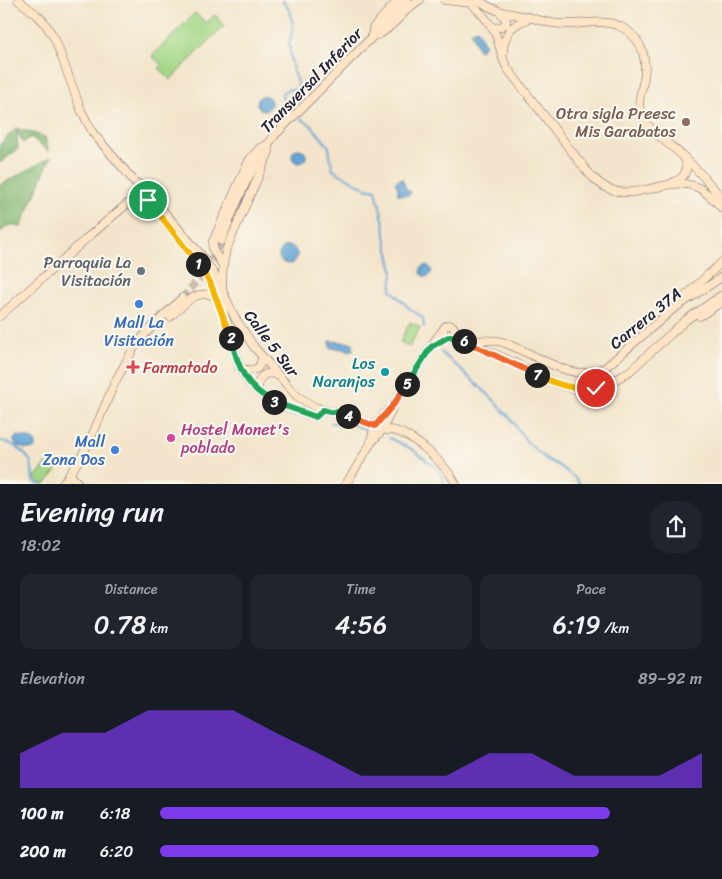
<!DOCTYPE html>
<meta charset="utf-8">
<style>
:root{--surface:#171b24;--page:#20242c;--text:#f1f3f6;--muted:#9ea1a6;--accent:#7c3aed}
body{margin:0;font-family:Sriracha,sans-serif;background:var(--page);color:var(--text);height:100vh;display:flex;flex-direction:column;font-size:19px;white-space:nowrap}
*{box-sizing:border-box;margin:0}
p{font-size:16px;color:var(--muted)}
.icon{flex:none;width:28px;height:28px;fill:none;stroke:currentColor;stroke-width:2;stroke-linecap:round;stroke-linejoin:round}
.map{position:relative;height:484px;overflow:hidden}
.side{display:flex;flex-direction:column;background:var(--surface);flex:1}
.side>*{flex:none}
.pin{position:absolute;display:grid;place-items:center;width:42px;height:42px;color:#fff;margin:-21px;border:2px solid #fff;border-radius:50%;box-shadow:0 1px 5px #0007}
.km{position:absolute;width:25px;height:25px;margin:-12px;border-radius:50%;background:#222;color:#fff;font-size:14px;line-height:25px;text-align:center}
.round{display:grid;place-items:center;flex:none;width:52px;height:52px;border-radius:20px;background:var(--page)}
.overview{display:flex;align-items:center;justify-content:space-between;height:85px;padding:0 20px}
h1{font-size:28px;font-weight:600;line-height:38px}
.stats{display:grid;grid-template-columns:repeat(3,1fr);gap:8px;height:85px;padding:5px 20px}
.stats div{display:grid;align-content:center;border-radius:12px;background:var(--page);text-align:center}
.stats b{font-size:25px;font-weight:600}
.stats small{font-size:14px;font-weight:400}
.stats p{font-size:14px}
.chart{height:140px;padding:10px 20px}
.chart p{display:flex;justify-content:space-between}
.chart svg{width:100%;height:90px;margin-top:5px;fill:var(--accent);opacity:.7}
ul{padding:0 20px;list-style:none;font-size:16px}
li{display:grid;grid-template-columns:80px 60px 1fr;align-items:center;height:38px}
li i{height:12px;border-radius:6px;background:var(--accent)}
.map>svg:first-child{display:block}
.green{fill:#a4d787;stroke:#637c61}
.forest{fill:#83b874;stroke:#526d58}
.water{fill:#62a4d6;stroke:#426388}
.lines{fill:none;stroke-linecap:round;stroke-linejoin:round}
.stream{stroke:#62a4d6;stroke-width:2}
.secondary-tunnel{stroke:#c9beae;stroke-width:8;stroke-dasharray:8 4;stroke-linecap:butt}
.secondary-casing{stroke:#6b666d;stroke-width:9}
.secondary{stroke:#ffe4c6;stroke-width:8}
.split-1-casing{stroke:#fff;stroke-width:10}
.split-2-casing{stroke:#fff;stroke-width:10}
.split-3-casing{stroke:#fff;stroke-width:10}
.split-4-casing{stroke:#fff;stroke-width:10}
.split-5-casing{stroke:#fff;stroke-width:10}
.split-6-casing{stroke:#fff;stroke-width:10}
.split-7-casing{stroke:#fff;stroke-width:10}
.split-8-casing{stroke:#fff;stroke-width:10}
.split-1{stroke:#f5b400;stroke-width:6}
.split-2{stroke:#f5b400;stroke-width:6}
.split-3{stroke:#22a559;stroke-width:6}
.split-4{stroke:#22a559;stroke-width:6}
.split-5{stroke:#f0652b;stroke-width:6}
.split-6{stroke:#22a559;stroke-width:6}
.split-7{stroke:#f0652b;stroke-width:6}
.split-8{stroke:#f5b400;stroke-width:6}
.education-dot{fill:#8d6e63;stroke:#fbf7ec;stroke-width:2}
.worship-dot{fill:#6b7280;stroke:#fbf7ec;stroke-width:2}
.shop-dot{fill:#3f7fe0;stroke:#fbf7ec;stroke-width:2}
.health-dot{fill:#e0444e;stroke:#fbf7ec;stroke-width:2}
.culture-dot{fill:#0f9aa8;stroke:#fbf7ec;stroke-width:2}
.hotel-dot{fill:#d1479c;stroke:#fbf7ec;stroke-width:2}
.labels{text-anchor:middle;stroke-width:4.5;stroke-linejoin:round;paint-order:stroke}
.street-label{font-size:16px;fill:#22223b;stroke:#fbf7ec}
.education-label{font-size:16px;fill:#785e54;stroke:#fbf7ec;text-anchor:end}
.worship-label{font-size:16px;fill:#5b616d;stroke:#fbf7ec;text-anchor:end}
.shop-label{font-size:16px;fill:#366cbe;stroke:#fbf7ec}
.culture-label{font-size:16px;fill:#0d838f;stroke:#fbf7ec;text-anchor:end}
.health-label{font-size:16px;fill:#be3a42;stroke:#fbf7ec;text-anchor:start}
.hotel-label{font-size:16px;fill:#b23c85;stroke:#fbf7ec;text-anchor:start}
</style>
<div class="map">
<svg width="722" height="484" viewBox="0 0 722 484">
<rect width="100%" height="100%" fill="#fbf7ec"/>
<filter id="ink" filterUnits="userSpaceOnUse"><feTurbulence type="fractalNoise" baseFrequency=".02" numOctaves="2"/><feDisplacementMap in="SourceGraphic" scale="10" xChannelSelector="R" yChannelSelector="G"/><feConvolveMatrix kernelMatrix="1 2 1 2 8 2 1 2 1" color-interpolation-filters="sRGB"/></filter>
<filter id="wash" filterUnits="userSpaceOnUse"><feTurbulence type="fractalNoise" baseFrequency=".0096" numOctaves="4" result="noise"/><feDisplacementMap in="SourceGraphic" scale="20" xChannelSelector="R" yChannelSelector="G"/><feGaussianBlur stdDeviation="1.12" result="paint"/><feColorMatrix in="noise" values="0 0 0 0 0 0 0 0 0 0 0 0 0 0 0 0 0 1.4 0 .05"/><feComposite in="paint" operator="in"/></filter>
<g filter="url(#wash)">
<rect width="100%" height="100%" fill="#f3e5cb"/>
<path class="green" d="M195 13 206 23 215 15 224 26 170 80 159 68 162 65 152 56Z
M410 322 420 327 409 347 400 342Z
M52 458 61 466 45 484H41L34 478Z"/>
<path class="forest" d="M16 128 45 137 49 152 31 137 23 143 17 130 18 149 0 163V144L16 129Z
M51 157 21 227 9 225 0 232V185Z"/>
<path class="water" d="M477 29 485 45 479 51 471 32Z
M257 103a7 7 0 1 1 14 0a7 7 0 1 1-14 0Z
M292 156a7 7 0 1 1 14 0a7 7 0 1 1-14 0Z
M402 178 406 189 411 192 409 195H398V188L395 182Z
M279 255a9 9 0 1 1 18 0a9 9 0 1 1-18 0Z
M420.5 271a5.5 5.5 0 1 1 11 0a5.5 5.5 0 1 1-11 0Z
M330 341 353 343V350L349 352 344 349 330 348Z
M18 436C25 437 33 438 36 444L34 449H25L16 445 14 441V439Z"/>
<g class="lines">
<path class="stream" d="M282 0 290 11 293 27 289 44 293 71 298 85 297 88 294 90 288 89 282 93 284 109
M301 119 311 125 329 147 330 157 333 170 365 188 376 190 384 224 385 236 393 271 391 290 410 309 423 318 424 327
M441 352 492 398 510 418 527 442 546 459 558 465 575 478 580 484
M331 423H350L367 430
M389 438 412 449 438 469 445 484
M0 441C9 440 26 453 30 461 33 466 32 475 33 481L38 484"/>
</g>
</g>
<g filter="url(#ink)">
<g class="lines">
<path class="secondary-tunnel" d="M182 298C201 278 209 267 221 241"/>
<g class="secondary-casing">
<path id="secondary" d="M18 0 36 14 44 22 55 39 81 110 93 133 134 181 146 191 202 256 217 279 235 318 254 347 286 384 297 396 315 407 330 412H336L386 430C409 428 446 465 456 484
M444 0 471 3
M469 0C477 10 487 18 493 29 500 41 500 55 507 68L579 161C587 171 595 182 607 188 639 203 669 173 699 188 708 193 715 201 722 208
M479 0C494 13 514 14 532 18 542 21 552 24 562 24 583 25 606 17 625 29 644 41 648 63 643 83 641 93 637 103 641 113 646 129 671 145 683 156 697 169 709 183 722 198
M492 28 501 27 506 23V19L499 11
M372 35 373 28 398 0
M378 35C396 26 404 8 420 0
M503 53C504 32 511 25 530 18
M672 183C686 177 689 171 684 157
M139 186C141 197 152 205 159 213 175 234 194 254 207 277 217 293 226 319 231 338 236 355 239 372 252 386 268 404 294 409 316 417L323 410
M221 241C236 205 250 166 275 135L386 23 407 0
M222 288 223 266 226 250 269 152 268 144 260 148 250 159 244 171 213 241V250L223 266
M681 300 722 262
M0 316 87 238 140 193 144 192
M700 316 722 302
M170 317C185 304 194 289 216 296
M443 331a6 6 0 1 1 12 0a6 6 0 1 1-12 0Z
M455 330C468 346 482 338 498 341 505 342 512 346 519 349 539 358 559 370 580 373 589 374 598 370 606 367L672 310 722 277
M452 337C457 339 461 340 466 342 482 348 497 355 512 362 535 372 558 389 584 389 601 389 616 380 630 371L686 320 722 295
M239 367C251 373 261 371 262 357
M259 393C256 378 264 369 279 376
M371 441C374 424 378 421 389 409
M70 475 79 484
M63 484 81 457 91 438 115 382 135 346 148 331 182 298
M346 484 371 443 383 429 394 404 436 339 443 330"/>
</g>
<use href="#secondary" class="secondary"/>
</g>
</g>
<g class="lines" filter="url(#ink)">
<g class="split-1-casing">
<path id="split-1" d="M148 200 198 264"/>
</g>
<g class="split-2-casing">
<path id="split-2" d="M198 264 210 282 231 338"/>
</g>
<g class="split-3-casing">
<path id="split-3" d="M231 338C238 367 245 387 274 402"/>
</g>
<g class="split-4-casing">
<path id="split-4" d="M274 402 316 417 323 410 330 412H336L348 416"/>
</g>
<g class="split-5-casing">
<path id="split-5" d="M348 416 375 426 394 404 407 384"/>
</g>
<g class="split-6-casing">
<path id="split-6" d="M407 384 431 347 448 337H452L464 341"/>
</g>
<g class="split-7-casing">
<path id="split-7" d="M464 341 537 375"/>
</g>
<g class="split-8-casing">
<path id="split-8" d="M537 375C556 384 575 391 596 388"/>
</g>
<use href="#split-1" class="split-1"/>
<use href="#split-2" class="split-2"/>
<use href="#split-3" class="split-3"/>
<use href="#split-4" class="split-4"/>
<use href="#split-5" class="split-5"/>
<use href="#split-6" class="split-6"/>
<use href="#split-7" class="split-7"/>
<use href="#split-8" class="split-8"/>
</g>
<circle class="education-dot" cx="686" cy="122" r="5"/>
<circle class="worship-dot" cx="141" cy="271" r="5"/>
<g class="shop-dot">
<circle cx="139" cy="304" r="5"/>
<circle cx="115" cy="450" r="5"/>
</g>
<path class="health-dot" d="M130.5 359.5h5v5h5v5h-5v5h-5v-5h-5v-5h5z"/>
<circle class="culture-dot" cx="385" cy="372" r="5"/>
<circle class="hotel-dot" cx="171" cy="438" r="5"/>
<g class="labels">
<g class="street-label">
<text transform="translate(311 80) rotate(-46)" y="6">Transversal Inferior</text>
<text transform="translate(645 318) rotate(-39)" y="6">Carrera 37A</text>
<text transform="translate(272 343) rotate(53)" y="6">Calle 5 Sur</text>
</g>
<g class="education-label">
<text x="676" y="119">Otra sigla Preesc<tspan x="676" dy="18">Mis Garabatos</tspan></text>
</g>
<g class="worship-label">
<text x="131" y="268">Parroquia La<tspan x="131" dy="18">Visitación</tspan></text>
</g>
<g class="shop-label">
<text x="139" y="328">Mall La<tspan x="139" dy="18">Visitación</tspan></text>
<text x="105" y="447" text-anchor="end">Mall<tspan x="105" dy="18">Zona Dos</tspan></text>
</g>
<g class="culture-label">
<text x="375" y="369">Los<tspan x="375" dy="18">Naranjos</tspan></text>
</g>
<g class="health-label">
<text x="143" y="373">Farmatodo</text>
</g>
<g class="hotel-label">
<text x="181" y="435">Hostel Monet's<tspan x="181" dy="18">poblado</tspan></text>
</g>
</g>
</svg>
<div class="pin" style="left:148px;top:200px;background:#1e9e55"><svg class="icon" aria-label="arrive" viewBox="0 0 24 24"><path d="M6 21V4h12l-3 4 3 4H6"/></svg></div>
<div class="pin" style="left:596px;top:388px;background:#d93025"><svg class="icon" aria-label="check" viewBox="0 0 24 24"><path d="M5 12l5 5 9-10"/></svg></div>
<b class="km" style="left:198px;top:264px">1</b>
<b class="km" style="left:231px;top:338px">2</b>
<b class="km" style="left:274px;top:402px">3</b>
<b class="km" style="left:348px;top:416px">4</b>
<b class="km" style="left:407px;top:384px">5</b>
<b class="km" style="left:464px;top:341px">6</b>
<b class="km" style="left:537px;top:375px">7</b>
</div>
<section class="side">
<div class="overview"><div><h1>Evening run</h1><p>18:02</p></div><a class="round"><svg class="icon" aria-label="share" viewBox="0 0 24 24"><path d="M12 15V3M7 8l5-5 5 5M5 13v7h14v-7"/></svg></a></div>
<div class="stats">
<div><p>Distance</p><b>0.78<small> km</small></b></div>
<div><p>Time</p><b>4:56</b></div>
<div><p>Pace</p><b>6:19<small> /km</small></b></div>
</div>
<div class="chart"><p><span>Elevation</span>89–92 m</p>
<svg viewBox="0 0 160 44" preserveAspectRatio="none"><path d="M0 44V27L10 17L20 17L30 6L40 6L50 6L60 17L70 27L80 38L90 38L100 38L110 27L120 27L130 38L140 38L150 38L160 27V44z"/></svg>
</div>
<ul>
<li><b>100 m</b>6:18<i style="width:83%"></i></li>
<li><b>200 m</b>6:20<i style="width:81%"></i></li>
</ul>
</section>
